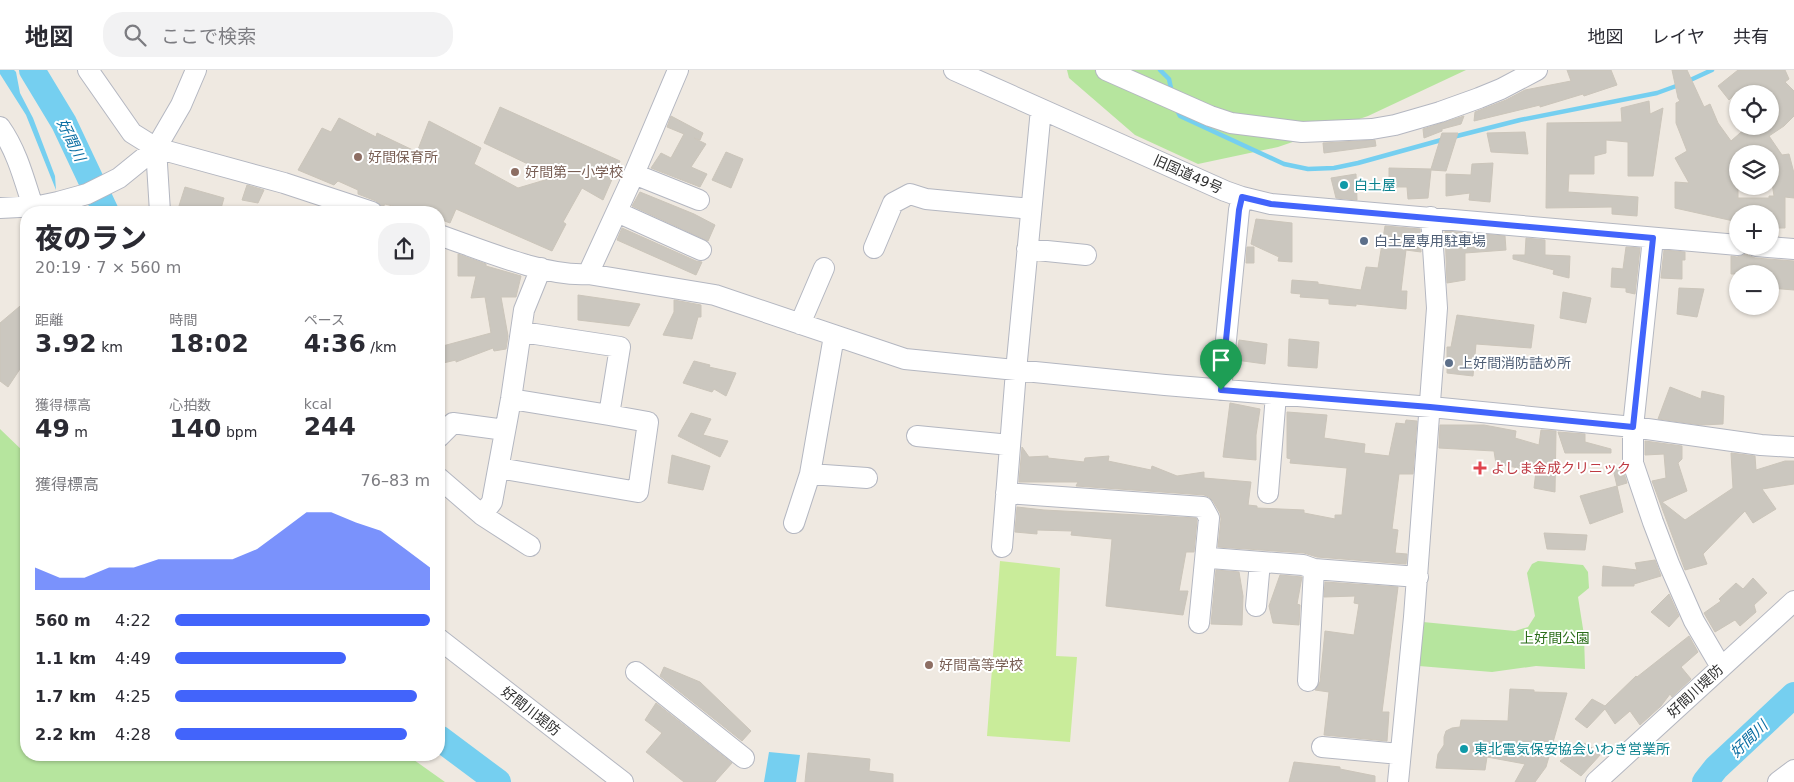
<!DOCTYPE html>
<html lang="ja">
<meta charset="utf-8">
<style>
:root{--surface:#fff;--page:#f2f2f3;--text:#2b2b33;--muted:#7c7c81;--line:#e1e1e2;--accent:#4264fb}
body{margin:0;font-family:"DejaVu Sans","Noto Sans JP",sans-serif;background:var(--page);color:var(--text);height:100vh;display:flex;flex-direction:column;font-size:19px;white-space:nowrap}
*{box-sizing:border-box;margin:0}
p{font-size:16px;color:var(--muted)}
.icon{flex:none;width:28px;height:28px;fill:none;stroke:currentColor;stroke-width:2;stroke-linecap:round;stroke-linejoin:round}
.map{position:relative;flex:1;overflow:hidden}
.side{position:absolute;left:20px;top:136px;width:425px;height:555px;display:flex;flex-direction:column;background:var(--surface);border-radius:20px;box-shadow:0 1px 4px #0004}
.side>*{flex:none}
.buttons{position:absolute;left:1729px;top:15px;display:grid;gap:10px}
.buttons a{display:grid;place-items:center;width:50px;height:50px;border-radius:50%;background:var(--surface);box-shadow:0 1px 4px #0004;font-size:25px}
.pin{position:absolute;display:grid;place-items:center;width:42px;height:42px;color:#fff;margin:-51px -21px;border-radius:50% 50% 50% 0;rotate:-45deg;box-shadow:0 0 5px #0007}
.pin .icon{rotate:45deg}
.round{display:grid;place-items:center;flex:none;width:52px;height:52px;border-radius:20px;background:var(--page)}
.summary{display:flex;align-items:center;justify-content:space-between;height:85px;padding:0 15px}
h1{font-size:28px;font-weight:800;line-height:38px}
.stats{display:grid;grid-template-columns:repeat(3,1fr);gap:8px;height:85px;padding:5px 15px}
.stats div{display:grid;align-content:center}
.stats b{font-size:25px;font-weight:800}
.stats small{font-size:14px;font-weight:400}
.stats p{font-size:14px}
.chart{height:140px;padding:10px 15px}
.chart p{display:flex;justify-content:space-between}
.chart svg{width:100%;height:90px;margin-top:5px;fill:var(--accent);opacity:.7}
ul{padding:0 15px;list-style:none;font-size:16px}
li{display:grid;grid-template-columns:80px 60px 1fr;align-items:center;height:38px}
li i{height:12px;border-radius:6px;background:var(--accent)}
header{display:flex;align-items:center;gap:30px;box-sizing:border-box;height:70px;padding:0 25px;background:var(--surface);border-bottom:1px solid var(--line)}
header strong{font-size:24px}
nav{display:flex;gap:28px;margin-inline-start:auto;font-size:18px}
.search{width:350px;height:45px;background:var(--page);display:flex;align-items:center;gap:12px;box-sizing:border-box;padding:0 18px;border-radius:20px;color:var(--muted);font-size:19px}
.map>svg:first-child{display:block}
.green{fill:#b6e59e}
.pitch{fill:#c9ec9a}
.water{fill:#75cff0}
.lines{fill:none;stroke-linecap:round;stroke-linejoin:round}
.stream{stroke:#75cff0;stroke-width:4.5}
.river{stroke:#75cff0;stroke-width:26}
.building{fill:#cbc7bf;stroke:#cbc5ba;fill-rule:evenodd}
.minor-casing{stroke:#b4b7c1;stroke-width:22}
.minor{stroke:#fff;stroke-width:20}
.route-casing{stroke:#fff;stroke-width:10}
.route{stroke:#4264fb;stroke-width:6}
.education-dot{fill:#8d6e63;stroke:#fff;stroke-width:2}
.culture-dot{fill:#0f9aa8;stroke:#fff;stroke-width:2}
.service-dot{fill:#5c6f8a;stroke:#fff;stroke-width:2}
.health-dot{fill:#e0444e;stroke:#fff;stroke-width:2}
.labels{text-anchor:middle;stroke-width:4;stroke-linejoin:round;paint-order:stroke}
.education-label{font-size:14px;fill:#785e54;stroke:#fff;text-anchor:start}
.street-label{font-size:14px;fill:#2e2e2e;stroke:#fff}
.culture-label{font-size:14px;fill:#0d838f;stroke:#fff;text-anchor:start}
.service-label{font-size:14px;fill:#4e5e75;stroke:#fff;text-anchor:start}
.health-label{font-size:14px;fill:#be3a42;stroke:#fff;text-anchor:start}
.park-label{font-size:14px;fill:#2c6e1b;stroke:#fff}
.water-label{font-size:15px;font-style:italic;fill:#0d6fa3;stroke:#fff}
</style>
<header>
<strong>地図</strong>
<div class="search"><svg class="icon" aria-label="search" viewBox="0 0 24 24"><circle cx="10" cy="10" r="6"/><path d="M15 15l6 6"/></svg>ここで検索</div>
<nav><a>地図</a><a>レイヤ</a><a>共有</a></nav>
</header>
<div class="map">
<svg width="1794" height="712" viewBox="0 0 1794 712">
<rect width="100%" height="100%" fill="#efe9e1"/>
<path class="green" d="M1067 0H1466L1368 46 1278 77 1198 94 1135 65 1069 8Z
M0 359 26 384V685H407L445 712H0Z
M1538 491 1583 495 1588 502 1589 518 1578 527 1584 565 1585 599 1536 596 1492 602 1419 596 1423 552 1515 561 1528 557 1535 546 1527 503 1532 494Z"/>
<path class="pitch" d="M1000 491 1060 498 1056 586 1077 587 1070 672 987 666Z"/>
<path class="water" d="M0 0H14L16 2 20 23 33 48 55 106 56 120 26 45 0 4Z
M769 682 800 685 796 712H764Z"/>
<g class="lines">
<path class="stream" d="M1160 0 1169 9 1172 23
M1686 12 1712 0
M1176 38 1180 46 1284 94 1308 99 1334 98 1358 93 1445 69
M1453 67 1520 50 1657 23 1679 15
M377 139 387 142"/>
<path class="river" d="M32 0 64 53 106 142
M439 668 498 712
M1705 712 1716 698 1794 625"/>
</g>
<path class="building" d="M1567 0H1611L1617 15 1584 26 1583 24 1540 37V35L1474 51 1475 42 1506 30 1525 20 1571 11Z
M1672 0H1687L1704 37 1710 34 1718 53 1731 71 1748 56H1770V24H1735L1729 30 1718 16 1738 0H1785L1789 9 1785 12 1794 21V46L1784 56 1769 66 1782 85 1789 84 1794 103V128L1785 127V158H1770V144H1738V152L1675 138V112L1689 113 1675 88 1687 81 1676 53V33L1680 31 1678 28ZM1738 84H1770V99L1774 126H1769V128H1738Z
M1649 31 1650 44 1663 38 1653 106H1628V72L1606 70V83L1594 86V104H1569L1568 122 1638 127 1637 146 1612 144V137L1546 138 1547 53 1622 52 1621 38Z
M500 37 620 91 603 130 582 118 563 152 566 154 552 181 456 139 450 153 439 149V142H415L385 134 383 137 376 131 358 124V120L338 111 334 115 298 100 322 58 331 62 339 48 376 67 377 63 417 82 429 51 481 78 474 94 518 118 555 107 484 73Z
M671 46 703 63 700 70 694 68 706 74 691 97 707 104 700 117 651 98 661 83 671 88 684 64 667 57Z
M1464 46 1461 54 1442 59V61L1424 68 1423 59Z
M1525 62 1528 84 1491 82 1487 63Z
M1442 63H1458L1446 101 1431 100 1428 128 1408 129 1407 117H1389V98L1431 99Z
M1375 70 1376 76 1324 83 1323 73Z
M726 82 743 89 731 118 712 110Z
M1493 93 1490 132 1469 130 1470 123 1446 126V104L1471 105 1472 94Z
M1356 104 1357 130 1336 128 1331 108Z
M247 115 264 120 258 133 242 130Z
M185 117 224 128 220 142H195L178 139Z
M640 122 694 144 715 155 708 171 632 136Z
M1256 149 1292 153V192L1278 191 1279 187 1251 174Z
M1385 156 1420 159 1421 182 1406 180 1401 221H1407L1406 239 1356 234V236L1329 234V229L1300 227 1301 224 1291 223 1292 210 1318 212V214L1361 220 1366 197 1378 198Z
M622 158 696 191 702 192 696 205 617 170Z
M1445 161 1505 166 1506 180 1465 183V210L1447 213Z
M1526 168 1545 170V185L1570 186 1569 208 1553 204 1554 200 1513 189V185H1525Z
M1247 177H1254V193H1246Z
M1626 177 1640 178 1635 224 1626 222V218L1611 217 1612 198 1623 199Z
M1664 180 1685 182V190H1682V209L1661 208Z
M458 184 486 194V196L521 206 516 227H501L508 266 506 279 494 281 493 278 456 292V290L439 294V277L491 263 485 227 471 228 476 206H458Z
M1746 184 1755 188 1794 191V220L1770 218V204H1731V186L1737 187Z
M1679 218 1704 219 1697 247 1677 244Z
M1563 222 1591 228 1586 253 1560 248Z
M578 225 640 234 629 256 578 250Z
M674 230 701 235V247H698L692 269 663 265 674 242Z
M26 231V290L8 317 0 311V253Z
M1457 245 1534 255 1531 278 1476 274 1473 306 1447 303V277H1451Z
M1289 269 1319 272 1317 298 1288 296Z
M1239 270 1267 274 1265 294 1236 290Z
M694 291 710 295 709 297 736 303 726 326 714 319 712 322 683 313Z
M1670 317 1701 329 1702 321 1724 326 1723 354 1701 355 1658 349Z
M1230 333 1260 339 1256 365V390L1223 387Z
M1287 342 1327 345 1324 368 1365 374 1364 383 1389 386 1396 353 1405 354 1406 350 1417 351 1413 404H1399L1392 459 1398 460 1395 483 1407 484 1406 494 1317 487 1304 483 1218 477 1221 449 1220 443 1213 431 1209 427 1204 425 1076 416 1078 412H1019L1022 377 1029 387 1048 386V388L1084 392 1085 388 1109 386 1108 391 1151 400 1152 396 1177 406 1204 402V408L1251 412 1248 435 1257 436V438L1304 440V443L1335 449V445H1342L1347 398 1290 393 1291 389 1287 388Z
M691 343 711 349 703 365 728 371 720 387 678 366Z
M1440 355H1484L1516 361 1515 368 1539 375 1541 360 1556 361 1555 422 1534 418 1536 401 1496 394 1494 381 1439 378Z
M1558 362 1585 364V372L1611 379V383H1565Z
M1645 371 1682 376V389L1678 393 1687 421 1662 432 1685 450 1733 418 1731 383 1755 386 1756 400 1785 391H1794V414L1762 419 1776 439 1753 453 1745 441 1703 484 1707 494 1685 500 1652 411 1666 408 1664 384 1645 385Z
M672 385 710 396 703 420 668 413Z
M1622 396 1627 413 1617 416 1613 399Z
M1617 416 1623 442 1590 454 1580 426Z
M1017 437 1044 440 1196 448 1197 450 1194 482H1186L1179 521H1188L1183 545 1106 536 1112 469 1071 465 1072 461 1037 460V464L1015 462Z
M1544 463 1587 465 1585 480 1547 479Z
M1655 490 1661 506 1634 514V516H1602L1603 496 1637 500 1635 493Z
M1216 500 1239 502 1243 526 1242 555 1211 554Z
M1280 505 1302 507 1297 534 1300 535 1299 555 1273 553 1269 536Z
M1753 508 1767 523 1754 535 1756 542 1740 556 1735 550 1715 562 1704 543 1721 531 1719 529 1736 513 1743 519Z
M1325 512 1398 517 1382 642H1389L1387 671 1324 665 1329 622 1315 620 1320 612 1325 561 1354 565 1359 534 1354 533 1355 526 1324 527Z
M1669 524 1679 546 1669 557 1651 542Z
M1689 566 1698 582 1681 597 1691 609 1672 627 1670 624 1661 636 1640 655 1630 641 1615 654 1605 639 1587 658 1575 649 1592 629 1605 636 1636 606 1637 607Z
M664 597 700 612 751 661 742 671 660 606Z
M1510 619 1534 620V622L1567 623 1546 697 1535 712H1515L1525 694 1487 687 1485 700 1436 698 1438 684 1444 675V667L1446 661 1452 658 1460 657 1461 650 1508 651Z
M656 633 732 693 715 712H684L646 682 662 663 645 650Z
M1585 673 1601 684 1581 706 1560 691Z
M808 683 870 689 869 701 893 704V712H805Z
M1294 692 1340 697V699L1375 706V712H1289Z"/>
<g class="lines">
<g class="minor-casing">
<path id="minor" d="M88 0 132 63 156 78 284 113 372 142
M954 0 1225 121 1242 127 1271 134 1738 175
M1106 0 1210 46 1231 53 1302 62 1372 59 1395 55 1440 42 1479 28 1501 19 1537 0
M0 57C17 81 24 109 33 137
M156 78 160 142
M634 104 699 130
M0 138 39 136 58 132 87 124 119 108 156 78 181 35 196 0
M617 142 701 180
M439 165C480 179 545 207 588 204L715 225 905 289 1165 315 1431 337 1633 357 1761 375 1794 377
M1653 168 1633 357V393L1653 452 1669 494 1694 551 1721 597
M1756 176 1794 179
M874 178 893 133 910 124 926 129 1031 139
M1027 179 1086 185
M588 204 634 104 678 0
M800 254 824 198
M522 262 620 277 609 345
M1221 320 1239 140 1242 127
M917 366 1010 375
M439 367 453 353 505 360
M499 398 638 422 648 352 609 345 511 329
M810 404 867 408
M439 408 482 445 530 476
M1006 423 1203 437 1209 448 1199 553
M1268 423 1276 325
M482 445 492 432 511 329 524 240 541 198
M794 453 810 404 834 266
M1002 477 1016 301 1041 39
M1210 488 1303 495 1314 499 1418 507
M1256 536 1260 492
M439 569 623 712
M636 602 744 688
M1308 611 1314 499
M1322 677 1400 684
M1398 712 1414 547 1437 238 1431 147
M1596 712 1794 531
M1778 712 1794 700"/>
</g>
<use href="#minor" class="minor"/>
</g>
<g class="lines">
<g class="route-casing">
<path id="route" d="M1242 127 1271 134 1653 168 1633 357 1430 337 1221 320 1239 140Z"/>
</g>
<use href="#route" class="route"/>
</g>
<g class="education-dot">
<circle cx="358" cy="87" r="5"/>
<circle cx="515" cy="102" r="5"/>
<circle cx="929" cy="595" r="5"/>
</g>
<g class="culture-dot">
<circle cx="1344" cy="115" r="5"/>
<circle cx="1464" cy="679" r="5"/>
</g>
<g class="service-dot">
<circle cx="1364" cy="171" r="5"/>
<circle cx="1449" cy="293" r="5"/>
</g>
<path class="health-dot" d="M1477.5 390.5h5v5h5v5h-5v5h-5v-5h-5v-5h5z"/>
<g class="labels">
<g class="education-label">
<text x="368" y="92">好間保育所</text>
<text x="525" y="107">好間第一小学校</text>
<text x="939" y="600">好間高等学校</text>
</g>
<g class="street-label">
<text transform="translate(1188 104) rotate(24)" y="5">旧国道49号</text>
<text transform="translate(1695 621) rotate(-43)" y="5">好間川堤防</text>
<text transform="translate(531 641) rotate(38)" y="5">好間川堤防</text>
</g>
<g class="culture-label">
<text x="1354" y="120">白土屋</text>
<text x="1474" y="684">東北電気保安協会いわき営業所</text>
</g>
<g class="service-label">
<text x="1374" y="176">白土屋専用駐車場</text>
<text x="1459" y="298">上好間消防詰め所</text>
</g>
<g class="health-label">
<text x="1491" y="403">よしま金成クリニック</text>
</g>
<g class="park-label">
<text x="1555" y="573">上好間公園</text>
</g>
<g class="water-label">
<text transform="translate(71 70) rotate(64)" y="5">好間川</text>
<text transform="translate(1749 669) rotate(-44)" y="5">好間川</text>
</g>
</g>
</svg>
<div class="buttons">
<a><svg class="icon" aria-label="locate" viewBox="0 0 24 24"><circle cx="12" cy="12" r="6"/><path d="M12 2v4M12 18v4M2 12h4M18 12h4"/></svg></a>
<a><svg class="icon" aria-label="layers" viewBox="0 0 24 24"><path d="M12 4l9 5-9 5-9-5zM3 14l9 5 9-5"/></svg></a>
<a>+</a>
<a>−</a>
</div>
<div class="pin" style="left:1221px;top:320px;background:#1e9e55"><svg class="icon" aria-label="arrive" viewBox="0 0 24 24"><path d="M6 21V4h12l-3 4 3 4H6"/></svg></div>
<section class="side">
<div class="summary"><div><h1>夜のラン</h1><p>20:19 · 7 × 560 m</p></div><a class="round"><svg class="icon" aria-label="share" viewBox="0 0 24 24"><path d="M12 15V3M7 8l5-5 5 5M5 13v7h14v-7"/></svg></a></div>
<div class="stats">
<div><p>距離</p><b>3.92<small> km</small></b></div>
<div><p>時間</p><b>18:02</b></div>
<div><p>ペース</p><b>4:36<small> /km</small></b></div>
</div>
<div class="stats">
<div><p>獲得標高</p><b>49<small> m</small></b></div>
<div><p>心拍数</p><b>140<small> bpm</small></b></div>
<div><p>kcal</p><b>244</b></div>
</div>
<div class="chart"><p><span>獲得標高</span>76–83 m</p>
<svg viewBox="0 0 160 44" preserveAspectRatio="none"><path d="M0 44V33L10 38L20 38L30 33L40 33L50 29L60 29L70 29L80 29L90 24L100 15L110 6L120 6L130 11L140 15L150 24L160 33V44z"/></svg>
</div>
<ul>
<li><b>560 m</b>4:22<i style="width:100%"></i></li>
<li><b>1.1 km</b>4:49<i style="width:67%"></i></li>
<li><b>1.7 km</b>4:25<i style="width:95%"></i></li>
<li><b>2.2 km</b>4:28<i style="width:91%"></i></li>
</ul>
</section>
</div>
